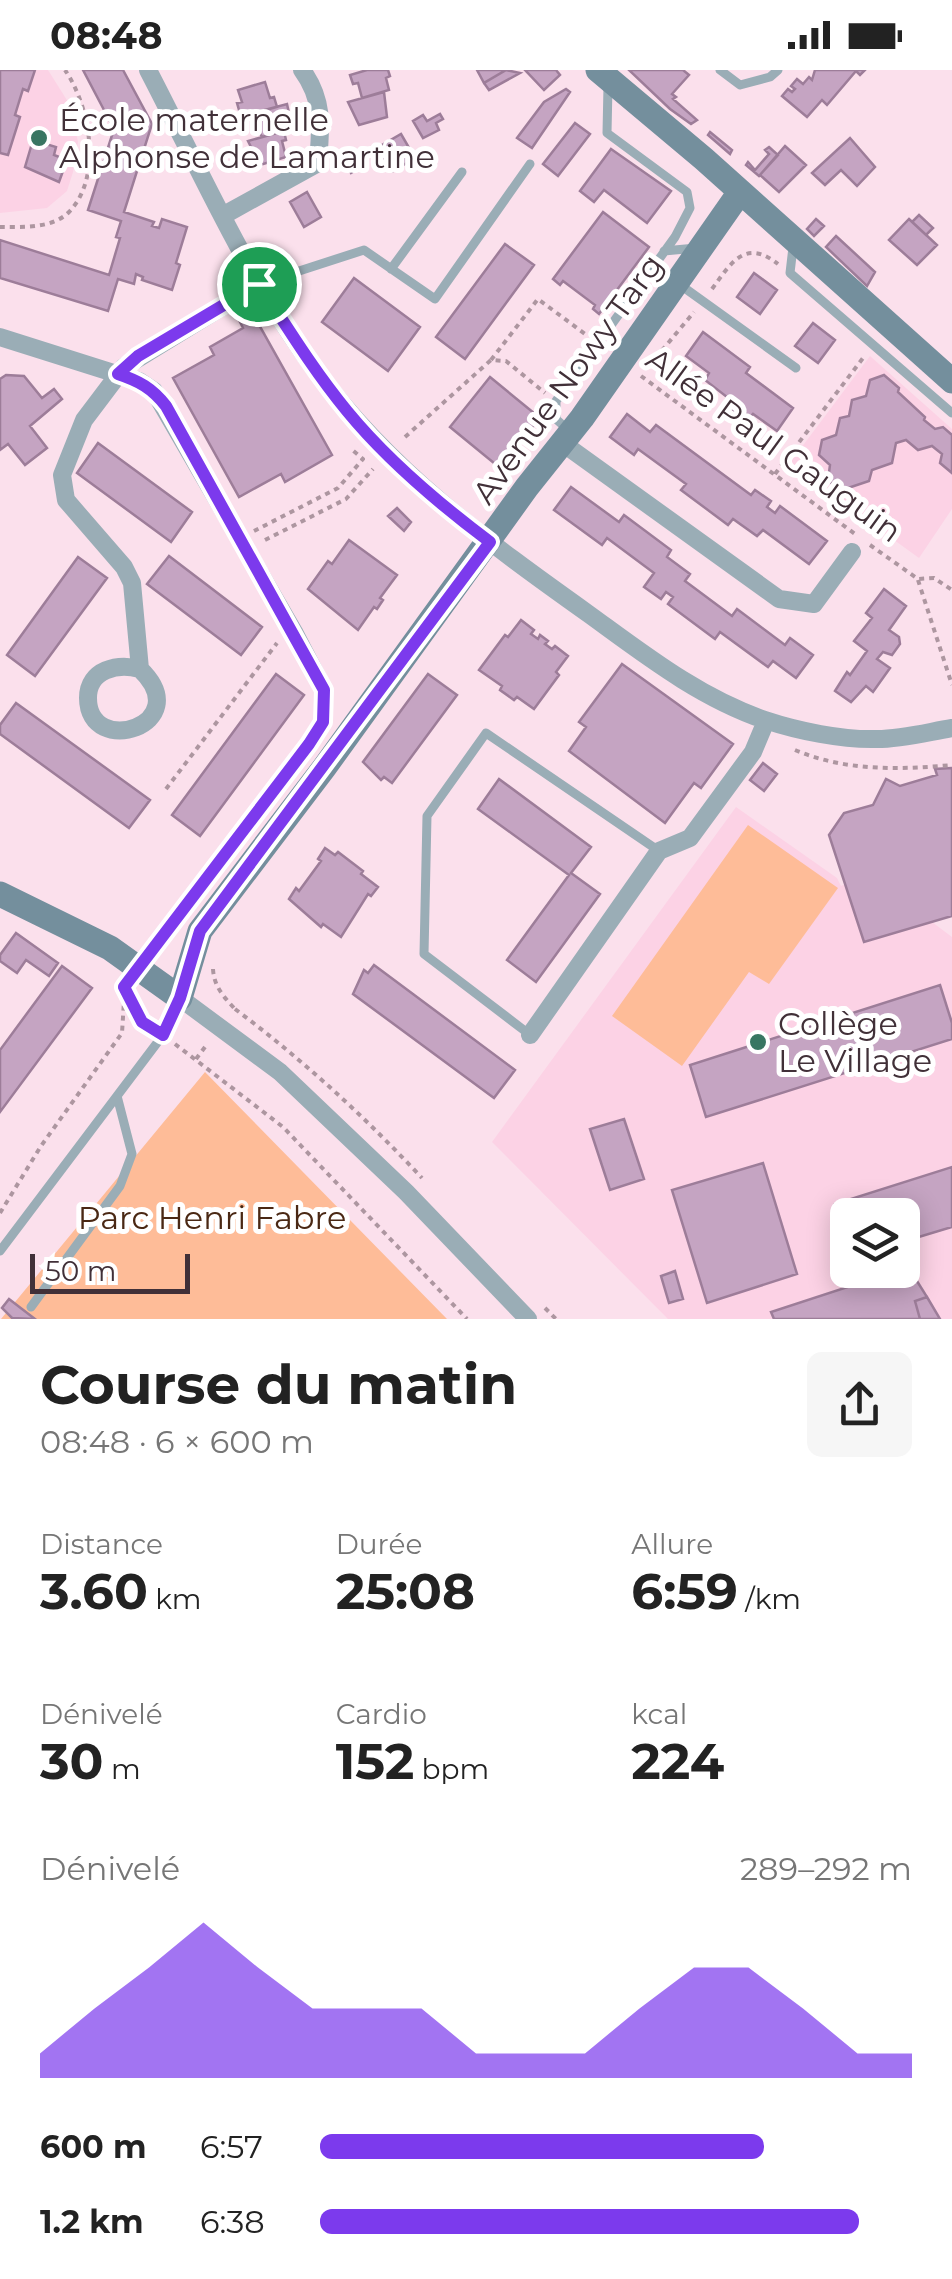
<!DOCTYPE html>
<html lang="fr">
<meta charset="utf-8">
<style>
:root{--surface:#fff;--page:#f6f6f6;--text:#222;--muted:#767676;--accent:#7c3aed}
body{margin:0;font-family:Montserrat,sans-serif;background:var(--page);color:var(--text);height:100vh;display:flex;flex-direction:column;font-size:38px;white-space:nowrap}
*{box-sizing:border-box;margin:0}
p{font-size:32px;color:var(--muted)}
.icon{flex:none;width:55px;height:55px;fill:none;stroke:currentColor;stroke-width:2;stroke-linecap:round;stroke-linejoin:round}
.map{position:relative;height:1249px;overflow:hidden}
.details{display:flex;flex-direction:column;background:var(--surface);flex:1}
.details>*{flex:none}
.fabs{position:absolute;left:830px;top:1128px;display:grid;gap:20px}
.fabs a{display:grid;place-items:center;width:90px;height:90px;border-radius:15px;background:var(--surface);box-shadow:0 5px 25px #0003;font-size:50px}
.scale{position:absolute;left:30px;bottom:25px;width:160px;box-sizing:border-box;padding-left:10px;border:5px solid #413038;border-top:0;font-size:28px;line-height:35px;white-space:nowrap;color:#413038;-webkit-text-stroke:8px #fff;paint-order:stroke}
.pin{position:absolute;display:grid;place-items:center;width:85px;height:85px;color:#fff;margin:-42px;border:5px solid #fff;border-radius:50%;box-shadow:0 2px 10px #0007}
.round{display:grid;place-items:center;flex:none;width:105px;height:105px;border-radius:15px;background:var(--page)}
.head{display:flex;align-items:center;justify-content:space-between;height:170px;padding:0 40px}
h1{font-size:55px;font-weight:700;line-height:75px}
.metrics{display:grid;grid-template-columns:repeat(3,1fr);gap:15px;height:170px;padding:10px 40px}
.metrics div{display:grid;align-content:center}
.metrics b{font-size:50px;font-weight:700}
.metrics small{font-size:28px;font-weight:400}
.metrics p{font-size:28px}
.chart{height:280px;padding:20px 40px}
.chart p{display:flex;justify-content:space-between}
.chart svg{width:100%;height:180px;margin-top:10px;fill:var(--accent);opacity:.7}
ul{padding:0 40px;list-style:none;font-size:32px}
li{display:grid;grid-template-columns:160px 120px 1fr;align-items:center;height:75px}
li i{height:25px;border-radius:12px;background:var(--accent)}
.status{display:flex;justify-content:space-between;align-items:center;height:70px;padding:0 50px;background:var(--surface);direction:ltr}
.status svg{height:28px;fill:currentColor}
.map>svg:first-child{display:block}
.built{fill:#fcd2e5;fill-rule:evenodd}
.green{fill:#febc98}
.building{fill:#c5a4c2;stroke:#9d7d99;stroke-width:2.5}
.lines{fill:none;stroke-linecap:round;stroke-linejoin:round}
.path{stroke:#ad96a0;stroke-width:4;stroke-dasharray:5 5;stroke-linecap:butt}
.lane{stroke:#9aadb6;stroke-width:9}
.street{stroke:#9aadb6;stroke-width:18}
.secondary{stroke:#748f9d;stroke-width:25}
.route-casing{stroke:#fff;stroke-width:20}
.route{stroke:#7c3aed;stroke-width:12}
.poi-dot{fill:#387662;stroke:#fff;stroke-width:4}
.labels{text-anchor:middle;stroke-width:10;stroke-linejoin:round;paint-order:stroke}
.poi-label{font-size:32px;fill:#413038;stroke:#fff;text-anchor:start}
.street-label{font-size:32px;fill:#413038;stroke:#fff}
.park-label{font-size:32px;fill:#4a2814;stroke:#fff}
</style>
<div class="status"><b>08:48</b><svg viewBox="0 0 49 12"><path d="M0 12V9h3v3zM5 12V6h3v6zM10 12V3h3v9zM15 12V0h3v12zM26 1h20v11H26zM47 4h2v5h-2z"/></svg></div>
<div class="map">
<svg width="952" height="1249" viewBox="0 0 952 1249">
<rect width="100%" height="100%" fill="#fbe0ec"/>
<path class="built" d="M0 0H48L70 35 78 72 73 102 67 121 47 138 0 143Z
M870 286 952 359V439L919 488 789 394Z
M736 737 837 808 841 816 845 814 864 872 932 852 952 867V1249H668L492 1072ZM848 1145H902V1200H848Z"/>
<path class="green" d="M748 755 838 818 769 914 749 902 682 996 612 946Z
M205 1002 447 1249H1Z"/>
<path class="building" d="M0 0H35L28 21 23 19 15 45 20 47 8 85 0 83Z
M83 0H123L152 54 124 142 154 152 152 156 159 158 162 149 187 157 176 193 180 195 172 220 142 210 143 207 136 204 134 214 118 209 108 241 0 208V170L109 205 120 168 116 167 121 151 88 140 114 59Z
M367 0H388L390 6 386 8 389 20 362 28 358 13 353 14 350 5Z
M477 0H506L484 13Z
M506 0 520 3 489 20 484 13Z
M525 0H556L560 5 544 20Z
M629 0H683L689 5 672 24 676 27 673 29 697 50 691 54 670 39Z
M815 0H865L860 5 856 1 827 35 822 30 807 47 782 26 788 19 792 22 795 19 791 16 797 9 803 14 809 7 812 10Z
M265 12 270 28 274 27 277 37 241 47 237 33 242 32 238 20Z
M566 19 570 22 532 78 517 68 544 32Z
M384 22 387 47 359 55 348 32Z
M287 34 289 43 285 44 289 59 262 67 250 44Z
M440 44 443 49 436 53 439 60 423 68 413 51 423 45 427 51Z
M575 53 590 64 558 106 543 94Z
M284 61 286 70 282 71 286 87 260 95 248 71Z
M710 62 732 80 730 84 708 65Z
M401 64 415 88 393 101 377 78Z
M850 68 875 97 857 116 841 100 825 115 812 103Z
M33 70 56 77 54 85 67 90 59 112 25 97Z
M785 76 806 95 779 122 760 105Z
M769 77 778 85 759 106 746 95 748 92 755 100 769 84 765 80Z
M611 79 671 121 647 153 604 120 594 132 580 121Z
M359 85 364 95 351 103 346 93Z
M307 122 321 147 304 157 290 132Z
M603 142 649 177 599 244 593 239 595 235 563 211 560 215 553 209Z
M919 145 933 158 926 165 912 152Z
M816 149 824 156 814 166 807 159Z
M909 149 937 175 917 195 889 170Z
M836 166 875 202 867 216 826 177Z
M505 174 534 195 465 289 436 267Z
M754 203 777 220 760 244 737 227Z
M354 208 420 257 388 301 322 252Z
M249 237 332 385 285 412 281 404 239 427 173 308 214 285 210 277 243 258 236 244Z
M813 253 835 270 818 293 795 276Z
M703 262 750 297 746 303 793 338 777 361 753 344 750 347 742 341 739 344 724 333 727 327 705 310 709 303 686 286Z
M6 305 24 306 42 328 54 319 62 329 30 356 47 378 25 395 8 374 0 380V309Z
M884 305 899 318 898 322 925 347 924 350 935 359 943 357 952 365V403L940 393 942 384 932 376 918 380 906 370 896 373 892 393 872 400 869 411 839 421 828 410 830 395 819 385 822 370 836 365 840 348 849 346 852 330 866 326 870 310Z
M490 307 540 348 500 398 450 357Z
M627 344 650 362 656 355 751 425 755 420 771 431 767 437 775 443 780 436 827 471 809 494 763 460 757 466 733 449 728 455 681 420 686 414 638 379 634 385 610 367Z
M98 373 192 442 171 472 77 403Z
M571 417 619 452 624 445 671 480 667 487 690 504 685 511 732 546 737 539 785 575 790 568 813 585 796 608 773 591 768 597 720 562 715 569 668 534 673 527 666 522 661 529 644 517 654 503 607 468 602 475 554 440Z
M397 438 411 452 404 461 388 446Z
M349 470 397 505 380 528 383 530 377 539 374 537 358 560 308 519 328 491 332 494Z
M169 486 262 557 241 585 147 514Z
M78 487 107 508 35 606 7 585Z
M884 519 906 536 889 560 899 567 900 574 892 585 883 582 877 589 890 598 873 622 866 616 851 632 835 621 847 602 850 605 867 581 854 571 872 548 866 543Z
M521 550 534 560 531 564 538 569 540 565 548 571 545 574 552 579 555 576 568 586 556 602 559 605 534 639 517 627 514 630 500 620 502 616 479 600 505 565 508 567Z
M622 594 733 674 701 718 694 713 665 753 569 681 586 657 579 652Z
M276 604 304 625 200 766 172 745Z
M428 604 457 625 392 713 384 707 381 710 363 692Z
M16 633 150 730 129 758 0 664V655Z
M763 693 777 704 764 721 750 710Z
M952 698V846L864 872 829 765 844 743 873 735 886 709 900 716 937 705 935 699Z
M499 709 591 777 571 803 600 824 536 912 507 890 569 805 478 739Z
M325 778 335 785 338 782 363 801 361 804 378 817 371 826 368 824 341 867 323 854 321 857 289 829 296 818 299 821 321 791 318 789Z
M16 863 58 893 49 906 26 890 17 903 0 891V885Z
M374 895 515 1000 494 1028 353 924 364 900 368 903Z
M62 896 92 918 0 1042V980Z
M940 915 952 953V969L706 1047 690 995Z
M624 1049 644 1109 610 1120 590 1059Z
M763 1093 797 1204 707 1233 672 1120Z
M952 1097V1157L902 1172V1145H848V1174L835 1134Z
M902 1187 927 1227 915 1231 920 1249H774L771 1242 860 1213 856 1200H902Z
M675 1201 683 1229 669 1233 661 1206Z
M927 1227 940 1249H920L915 1231Z
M9 1229 35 1249 12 1248 2 1238Z"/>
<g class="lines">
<path class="path" d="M0 157C22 157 52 159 69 142 103 107 90 36 65 0
M712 219C731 193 745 168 778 194
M491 290 538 229 585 264
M649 296 694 242
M641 306 855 464
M405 367 491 290 506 291 545 323
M775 404 863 288
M254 461 338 418 363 389 350 378
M265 470 346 429 373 399
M870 475 918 509 934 508 952 520
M918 510 952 615
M795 680C844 701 899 700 952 695
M166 719 277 573
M271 726 323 652 324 637
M152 880 250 753
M213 899C214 916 223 926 234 938
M126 921 141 952 151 958
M235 939C303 990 364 1046 422 1108
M175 974 283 1057 467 1249
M196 989 208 973
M0 1143 41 1076 122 963 125 915
M545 1238 556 1249"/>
<path class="lane" d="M720 0 740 15 770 7 778 0
M793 177 790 203 952 343
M664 181 696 178
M391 199 462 102
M259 214 364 180 435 229 530 94
M679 214 796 298
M567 359 556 349V331L675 167 690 138 687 122 607 63 608 16
M529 964 424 884 427 746 486 663 659 781
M0 1181 163 965 178 931
M31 1237 120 1116 132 1084 117 1026"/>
<path class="street" d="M148 0C200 100 247 207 314 298 391 402 486 471 590 545 645 585 700 628 765 650 798 661 842 670 877 669 902 669 928 662 952 658
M224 145 318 93C321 57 324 30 302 0
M0 267 139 311 154 321 294 562 324 620
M561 372 779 529 814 534 852 482
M140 599C118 593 88 599 88 628 88 689 198 655 140 599L132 513 124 497 66 430 62 405 84 350 124 297 259 214
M180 928 280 1002 406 1122 528 1249
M530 965 659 781 690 768 753 682 766 651"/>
<path class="secondary" d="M598 0 704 89 952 311
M0 824 110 878 180 928 200 861 324 698 527 417 582 348 740 122"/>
</g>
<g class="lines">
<g class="route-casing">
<path id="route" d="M259 214C287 257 314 301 347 341 388 391 438 433 490 472L200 861 180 928 163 965 142 952 124 917 309 674 323 652 324 620 166 336C152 318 139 311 118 304L138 286Z"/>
</g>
<use href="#route" class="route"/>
</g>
<g class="poi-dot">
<circle cx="39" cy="68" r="10"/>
<circle cx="758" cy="972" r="10"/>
</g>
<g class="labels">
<g class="poi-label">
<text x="59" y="61">École maternelle<tspan x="59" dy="37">Alphonse de Lamartine</tspan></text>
<text x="778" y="965">Collège<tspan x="778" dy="37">Le Village</tspan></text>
</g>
<g class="street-label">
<text transform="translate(568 309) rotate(-54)" y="11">Avenue Nowy Targ</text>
<text transform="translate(774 375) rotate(36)" y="11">Allée Paul Gauguin</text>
</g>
<g class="park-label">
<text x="212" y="1159">Parc Henri Fabre</text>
</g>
</g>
</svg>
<div class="fabs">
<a><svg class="icon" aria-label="layers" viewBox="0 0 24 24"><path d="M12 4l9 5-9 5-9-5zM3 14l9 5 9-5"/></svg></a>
</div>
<div class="scale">50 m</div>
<div class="pin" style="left:259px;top:214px;background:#1e9e55"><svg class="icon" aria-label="arrive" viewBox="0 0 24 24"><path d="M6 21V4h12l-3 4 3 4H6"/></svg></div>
</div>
<section class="details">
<div class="head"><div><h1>Course du matin</h1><p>08:48 · 6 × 600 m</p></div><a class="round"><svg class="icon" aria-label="share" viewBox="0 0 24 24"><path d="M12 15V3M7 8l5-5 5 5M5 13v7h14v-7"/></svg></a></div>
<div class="metrics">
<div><p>Distance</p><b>3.60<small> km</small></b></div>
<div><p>Durée</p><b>25:08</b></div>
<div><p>Allure</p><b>6:59<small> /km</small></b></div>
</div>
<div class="metrics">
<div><p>Dénivelé</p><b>30<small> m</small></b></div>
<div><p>Cardio</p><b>152<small> bpm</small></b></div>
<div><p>kcal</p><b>224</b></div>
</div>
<div class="chart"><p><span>Dénivelé</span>289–292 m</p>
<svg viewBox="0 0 160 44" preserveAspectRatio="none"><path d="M0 44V38L10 27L20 17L30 6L40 17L50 27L60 27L70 27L80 38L90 38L100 38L110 27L120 17L130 17L140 27L150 38L160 38V44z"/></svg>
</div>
<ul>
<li><b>600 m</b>6:57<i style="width:75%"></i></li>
<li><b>1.2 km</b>6:38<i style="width:91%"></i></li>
</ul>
</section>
